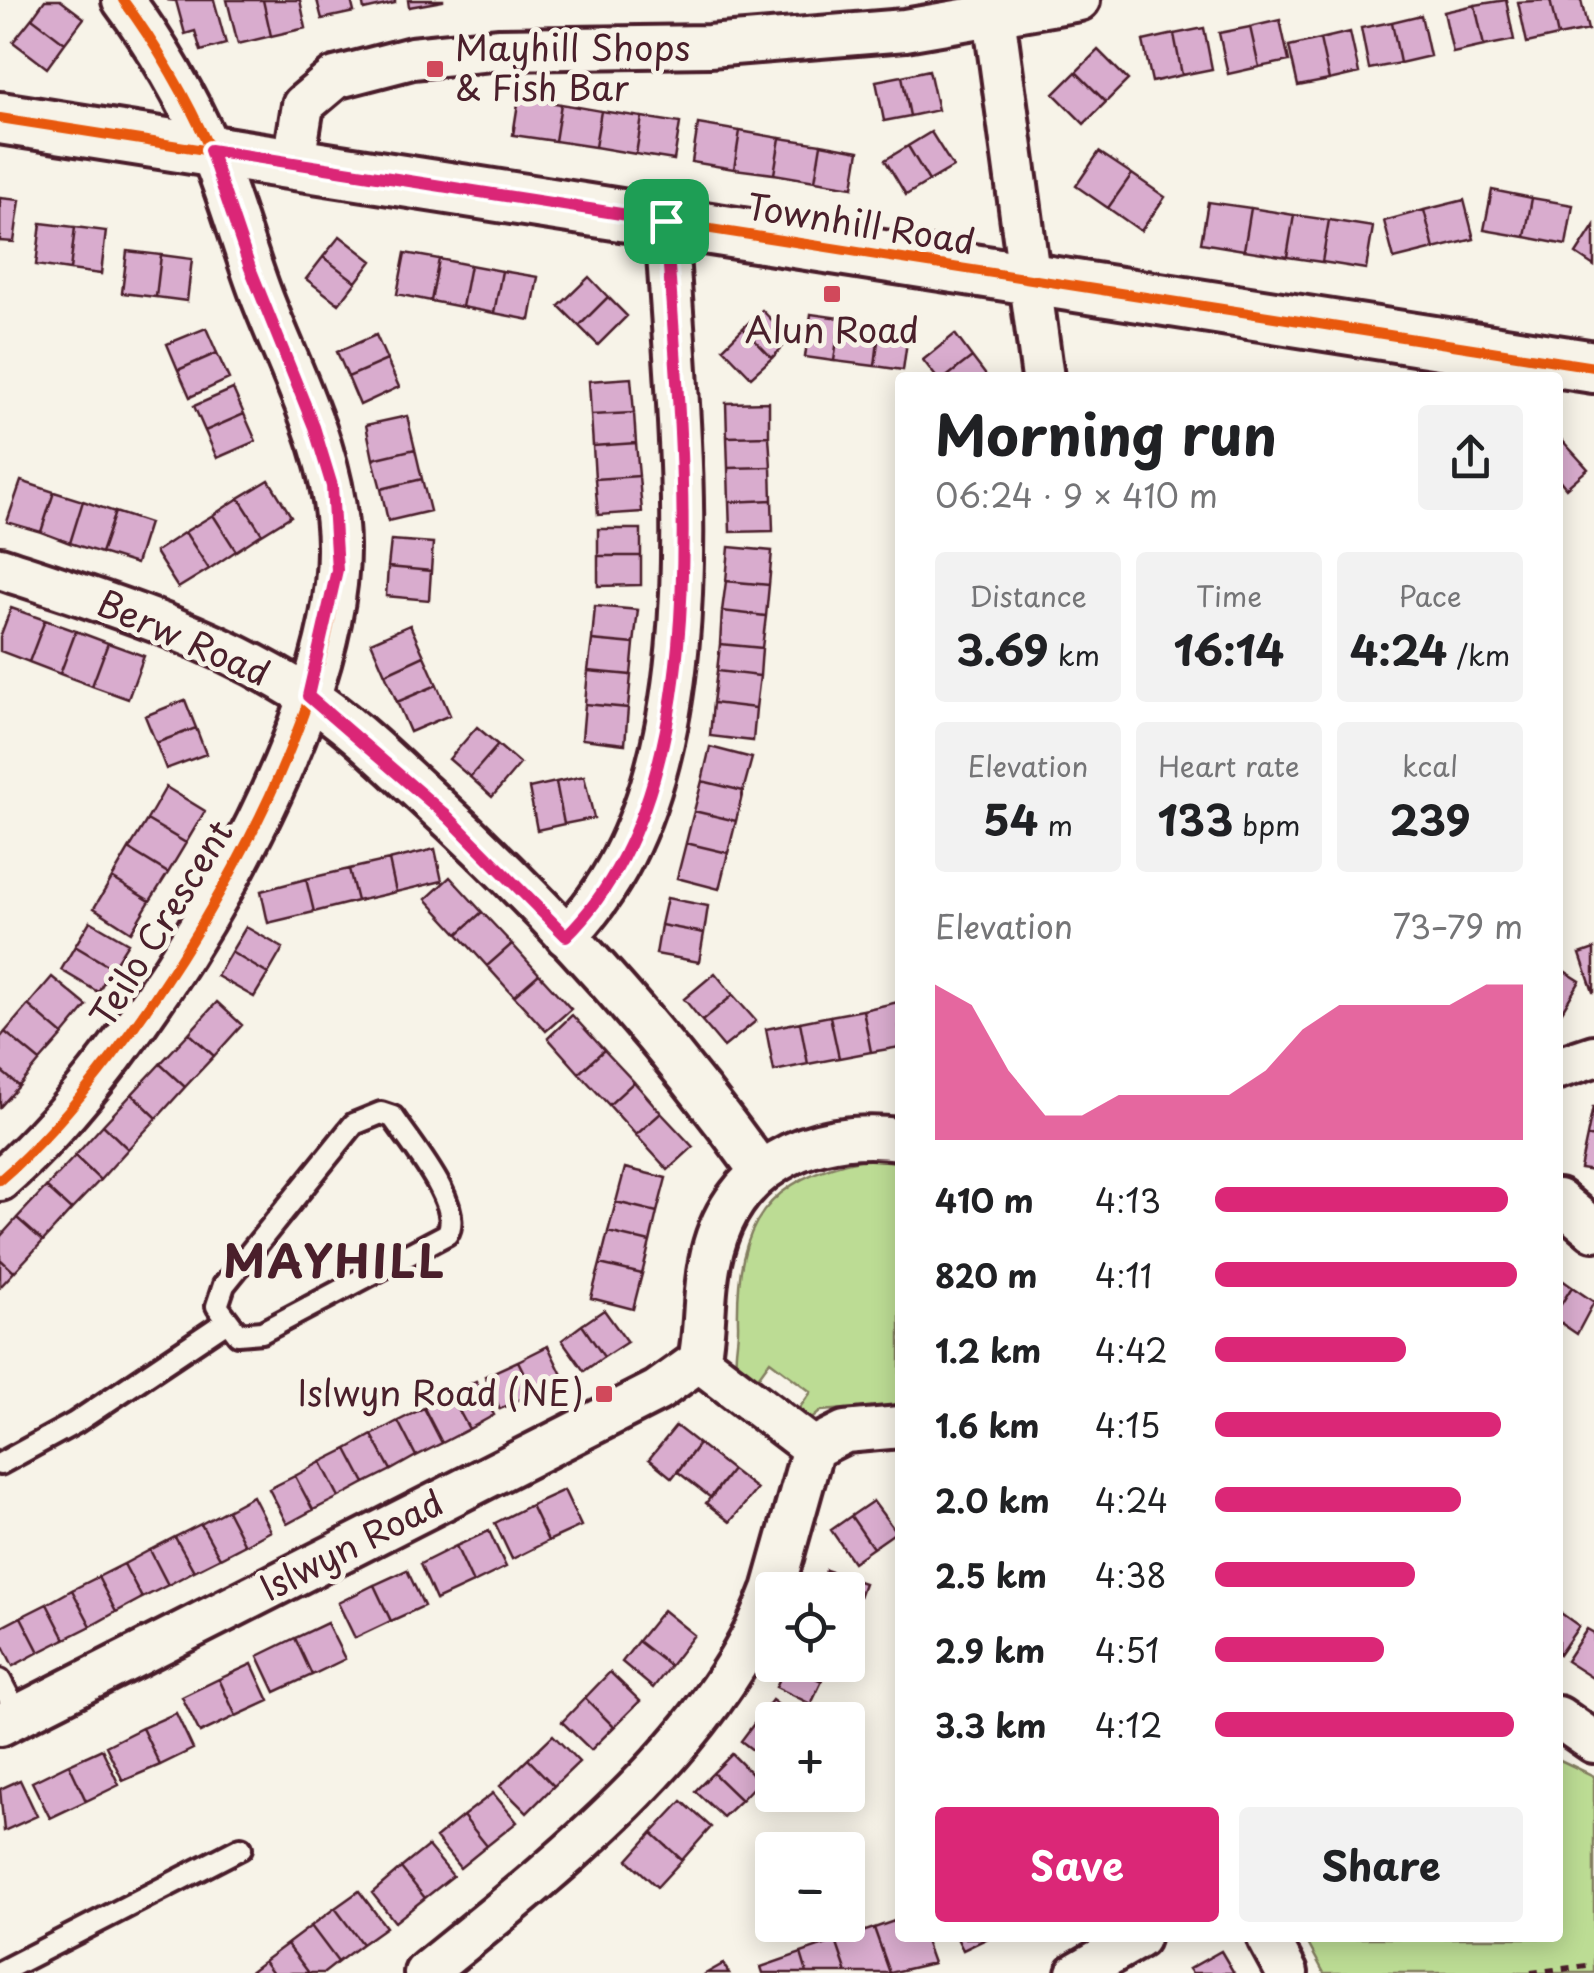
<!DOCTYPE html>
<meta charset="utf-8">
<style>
:root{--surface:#fff;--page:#f2f2f2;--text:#202124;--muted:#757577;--accent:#db2777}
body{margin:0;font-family:"Playpen Sans",sans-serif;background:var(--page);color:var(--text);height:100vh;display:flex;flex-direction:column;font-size:38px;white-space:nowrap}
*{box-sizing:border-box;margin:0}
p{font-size:32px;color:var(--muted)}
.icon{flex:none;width:55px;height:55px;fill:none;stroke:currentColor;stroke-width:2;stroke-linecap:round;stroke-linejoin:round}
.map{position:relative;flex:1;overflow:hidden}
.panel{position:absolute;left:895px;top:372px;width:668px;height:1570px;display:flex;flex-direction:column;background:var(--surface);border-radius:10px;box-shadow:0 5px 25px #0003}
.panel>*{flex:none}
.tools{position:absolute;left:755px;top:1572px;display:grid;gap:20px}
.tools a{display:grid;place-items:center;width:110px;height:110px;border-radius:10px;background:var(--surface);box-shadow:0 5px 25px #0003;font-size:50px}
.pin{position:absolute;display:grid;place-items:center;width:85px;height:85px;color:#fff;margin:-42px;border-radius:20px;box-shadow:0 5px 15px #0006}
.round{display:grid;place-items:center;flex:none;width:105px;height:105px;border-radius:10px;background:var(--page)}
.overview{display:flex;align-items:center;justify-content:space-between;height:170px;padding:0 40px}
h1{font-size:55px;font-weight:700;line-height:75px}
.metrics{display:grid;grid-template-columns:repeat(3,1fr);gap:15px;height:170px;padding:10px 40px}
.metrics div{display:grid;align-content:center;border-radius:10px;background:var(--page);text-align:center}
.metrics b{font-size:42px;font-weight:700}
.metrics small{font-size:28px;font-weight:400}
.metrics p{font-size:28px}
.chart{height:280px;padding:20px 40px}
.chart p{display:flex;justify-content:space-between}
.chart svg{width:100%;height:180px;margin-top:10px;fill:var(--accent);opacity:.7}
.action{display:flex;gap:20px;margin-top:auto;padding:20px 40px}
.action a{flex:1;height:115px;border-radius:10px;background:var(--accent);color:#fff;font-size:40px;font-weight:700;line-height:115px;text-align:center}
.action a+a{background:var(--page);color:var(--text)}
ul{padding:0 40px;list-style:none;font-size:32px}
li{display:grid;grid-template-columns:160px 120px 1fr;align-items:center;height:75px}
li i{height:25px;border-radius:12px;background:var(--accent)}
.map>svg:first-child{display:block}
.green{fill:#bcdc94;stroke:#837e60;stroke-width:2.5}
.building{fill:#d9acce;stroke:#4a1f2b;stroke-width:2.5}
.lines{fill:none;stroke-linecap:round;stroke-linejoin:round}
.service-casing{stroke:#4a1f2b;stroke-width:28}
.minor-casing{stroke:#4a1f2b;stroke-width:48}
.tertiary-casing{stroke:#4a1f2b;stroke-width:58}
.path{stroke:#4a1f2b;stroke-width:6;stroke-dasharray:8 8;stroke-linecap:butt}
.service{stroke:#f7f3e8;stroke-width:20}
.minor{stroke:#f7f3e8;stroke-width:40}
.tertiary{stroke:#f7f3e8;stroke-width:50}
.cycleway-casing{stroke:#f7f3e8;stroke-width:16}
.cycleway{stroke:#e8590c;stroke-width:10}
.route-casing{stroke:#fff;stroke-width:20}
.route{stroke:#db2777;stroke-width:12}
.poi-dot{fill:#d1495b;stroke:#f7f3e8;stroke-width:4}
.labels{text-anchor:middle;stroke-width:10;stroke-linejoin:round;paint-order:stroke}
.poi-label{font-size:35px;fill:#4a1f2b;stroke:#f7f3e8;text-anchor:start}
.street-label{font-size:35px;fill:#4a1f2b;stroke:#f7f3e8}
.district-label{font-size:45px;font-weight:bold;letter-spacing:2.5px;fill:#4a1f2b;stroke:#f7f3e8}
</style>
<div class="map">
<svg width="1594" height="1973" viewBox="0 0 1594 1973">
<rect width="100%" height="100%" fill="#f7f3e8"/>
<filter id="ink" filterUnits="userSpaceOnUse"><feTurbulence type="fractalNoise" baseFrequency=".01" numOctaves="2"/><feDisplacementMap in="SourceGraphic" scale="20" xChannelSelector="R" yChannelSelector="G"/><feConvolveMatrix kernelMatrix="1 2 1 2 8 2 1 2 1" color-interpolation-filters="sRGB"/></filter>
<g filter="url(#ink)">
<path class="green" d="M864 1159 900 1162V1405L821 1411 807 1423 795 1414 811 1392 770 1361 754 1383 736 1368C734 1353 739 1338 738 1322 736 1225 767 1177 864 1159Z
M1558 1759 1594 1776V1973H1324L1305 1938H1558Z"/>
<path class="building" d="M45 0H60L84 18 65 43 32 18Z
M166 0H214L226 44 201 51 195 31 185 34 176 1Z
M227 0H263L271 36 238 44Z
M263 0H300L306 28 271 36Z
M317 0H351L354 12 322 19Z
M362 0H395V3L364 10Z
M408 0H443V1L409 7Z
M1506 0 1514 40 1484 46 1475 5Z
M1550 0 1558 36 1527 43 1518 2Z
M1550 0H1581L1588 30 1558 36Z
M1475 5 1484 46 1453 53 1444 12Z
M1421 15 1430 56 1400 63 1392 22Z
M32 18 65 43 47 68 13 42Z
M1280 20 1289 61 1259 67 1250 27Z
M1392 22 1400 63 1369 69 1361 28Z
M1250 27 1259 67 1228 74 1219 33Z
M1204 28 1212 69 1182 75 1174 34Z
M1350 32 1359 73 1329 80 1320 39Z
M1174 34 1182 75 1152 82 1143 41Z
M1320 39 1329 80 1298 86 1289 46Z
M1098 50 1128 80 1106 102 1076 72Z
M929 70 938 110 910 116 902 76Z
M1076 72 1106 102 1084 124 1054 94Z
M902 76 910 116 884 121 876 81Z
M519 97 561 104 555 141 513 135Z
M561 104 601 111 595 147 555 141Z
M601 111 642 117 636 154 595 147Z
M642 117 680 123 674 160 636 154Z
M698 124 740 131 734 169 692 162Z
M740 131 780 138 774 174 734 169Z
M931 132 953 167 929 181 908 146Z
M780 138 821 144 815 181 774 174Z
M821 144 859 151 853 187 815 181Z
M908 146 929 181 906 195 885 160Z
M1099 152 1132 174 1108 208 1076 186Z
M1132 174 1165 197 1141 231 1108 208Z
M1492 190 1532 198 1525 237 1484 230Z
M0 198 20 200 14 242 0 241Z
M1532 198 1573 205 1566 245 1525 237Z
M1464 200 1474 239 1434 249 1424 210Z
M1208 202 1251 208 1244 250 1201 243Z
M1251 208 1294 215 1287 257 1244 250Z
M1424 210 1434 249 1394 259 1384 221Z
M1294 215 1329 220 1322 262 1287 257Z
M1329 220 1373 227 1366 269 1322 262Z
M41 223 75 227 70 270 36 265Z
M1594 226V266L1576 254Z
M75 227 106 231 101 274 70 270Z
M340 236 372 261 356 282 323 257Z
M127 251 161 255 156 297 122 293Z
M405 253 439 259 431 301 397 294Z
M161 255 192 259 187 301 156 297Z
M323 257 356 282 339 304 306 279Z
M439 259 470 265 462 307 431 301Z
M470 265 502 271 494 313 462 307Z
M502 271 538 277 530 320 494 313Z
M589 277 608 297 579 326 559 306Z
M608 297 627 316 598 345 579 326Z
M762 310 790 339 772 358 743 328Z
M811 314 840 318 834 361 805 357Z
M840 318 880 324 875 366 834 361Z
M880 324 909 327 903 370 875 366Z
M206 328 217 353 178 370 167 344Z
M743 328 772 358 751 377 723 348Z
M955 334 972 357 945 378H937L923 360Z
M376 335 387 360 348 377 337 352Z
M217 353 229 379 190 397 178 370Z
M972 357 988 378H945Z
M387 360 399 387 360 405 348 377Z
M631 378 634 413 591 415 589 381Z
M233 389 244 414 205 431 194 406Z
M769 402V436L727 437 726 403Z
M634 413 636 443 593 446 591 415Z
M244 414 256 441 217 458 205 431Z
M407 416 415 449 373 459 366 425Z
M769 436 771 467 728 468 727 437Z
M1560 438 1588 469 1566 488 1558 478Z
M636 443 639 476 595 479 593 446Z
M415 449 422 479 381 489 373 459Z
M771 467 772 500 729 502 728 468Z
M639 476 642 512 598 515 595 479Z
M422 479 430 511 388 521 381 489Z
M269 480 291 516 262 534 239 498Z
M21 481 54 492 41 532 7 522Z
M54 492 83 501 70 543 41 532Z
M239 498 262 534 236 551 213 515Z
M772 500 773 531 730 532 729 502Z
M83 501 115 512 101 553 70 543Z
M115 512 149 523 136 564 101 553Z
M213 515 236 551 209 569 185 532Z
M598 529H641V556H598Z
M185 532 209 569 178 588 155 552Z
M391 540 433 543 431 571 388 567Z
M729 547 772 551 769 585 726 581Z
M598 556H641V585L598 586Z
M388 567 431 571 429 600 386 596Z
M726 581 769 585 766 616 722 611Z
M595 606 638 610 634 644 592 640Z
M11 608 45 620 29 662 0 651V637Z
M722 611 766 616 762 648 720 644Z
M45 620 76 631 60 674 29 662Z
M410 625 424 656 385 674 371 642Z
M76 631 108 643 92 686 60 674Z
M592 640 634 644 631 675 588 671Z
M108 643 144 656 128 699 92 686Z
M720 644 762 648 760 676 717 671Z
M424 656 437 685 397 702 385 674Z
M588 671 631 675 628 708 585 704Z
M717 671 760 676 756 708 713 703Z
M437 685 450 715 410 732 397 702Z
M185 700 196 728 156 743 145 716Z
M713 703 756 708 753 741 710 736Z
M585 704 628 708 625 744 582 739Z
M477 727 498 745 470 777 449 759Z
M196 728 206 754 166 769 156 743Z
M498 745 520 764 492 797 470 777Z
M710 747 752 758 743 791 702 781Z
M584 776 594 818 564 824 556 782Z
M702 781 743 791 736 821 694 811Z
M556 782 564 824 537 830 529 788Z
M166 787 205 811 186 843 147 820Z
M694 811 736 821 728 853 686 843Z
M147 820 186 843 168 873 129 849Z
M686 843 728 853 719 889 677 878Z
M129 849 168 873 150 901 112 878Z
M435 849 442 881 396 892 389 860Z
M389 860 396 892 357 901 349 869Z
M349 869 357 901 314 912 306 879Z
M450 877 482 912 458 934 426 899Z
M112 878 150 901 131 932 94 908Z
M306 879 314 912 268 923 261 891Z
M667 898 708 906 704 933 661 925Z
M482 912 512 944 487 966 458 934Z
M90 921 128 943 112 968 75 946Z
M661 925 704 933 699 962 656 954Z
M246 927 283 948 268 974 231 952Z
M512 944 539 974 514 996 487 966Z
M75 946 112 968 98 992 61 970Z
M1594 949V992H1593L1580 954Z
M231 952 268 974 254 997 217 976Z
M1558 967 1580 981 1562 1011 1558 1009Z
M715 973 733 995 702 1021 684 999Z
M539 974 571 1009 546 1031 514 996Z
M52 977 87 1006 63 1035 28 1005Z
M733 995 756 1021 724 1047 702 1021Z
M217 1002 242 1025 214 1056 189 1033Z
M898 1002 900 1047 871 1052 863 1010Z
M28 1005 63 1035 40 1061 5 1032Z
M863 1010 871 1052 839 1058 830 1016Z
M572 1015 604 1050 579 1073 548 1038Z
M830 1016 839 1058 808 1064 800 1022Z
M800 1022 808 1064 774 1071 766 1029Z
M5 1032 40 1061 19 1086 0 1070V1038Z
M189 1033 214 1056 185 1087 160 1064Z
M604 1050 634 1082 609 1105 579 1073Z
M160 1064 185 1087 157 1118 132 1094Z
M0 1070 19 1086 0 1107Z
M634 1082 661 1113 636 1135 609 1105Z
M132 1094 157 1118 128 1149 103 1125Z
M1593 1107H1594V1138L1587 1136Z
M661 1113 693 1147 668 1170 636 1135Z
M103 1125 128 1149 100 1180 75 1156Z
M1587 1136 1594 1138V1171L1580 1169Z
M75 1156 100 1180 71 1210 46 1187Z
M625 1168 666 1178 657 1212 616 1202Z
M46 1187 71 1210 43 1241 17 1218Z
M616 1202 657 1212 650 1242 608 1232Z
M17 1218 43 1241 14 1272 0 1259V1237Z
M608 1232 650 1242 642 1274 600 1264Z
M0 1259 14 1272 0 1287Z
M600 1264 642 1274 633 1309 591 1298Z
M1558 1277 1572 1287 1558 1309Z
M1572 1287 1594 1302 1577 1334 1558 1321V1309Z
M604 1310 627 1342 604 1357 582 1325Z
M582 1325 604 1357 584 1371 562 1340Z
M548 1346 564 1379 534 1393 518 1361Z
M518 1361 534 1393 500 1409 485 1376Z
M476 1381 494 1415 469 1429 450 1394Z
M450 1394 469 1429 442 1443 424 1408Z
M424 1408 442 1443 416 1456 398 1421Z
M398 1421 416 1456 391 1470 372 1435Z
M676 1426 699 1444 672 1478 649 1459Z
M372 1435 391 1470 365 1483 347 1449Z
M699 1444 732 1470 711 1498 678 1472Z
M347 1449 365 1483 339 1497 321 1462Z
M321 1462 339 1497 313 1510 295 1476Z
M732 1470 757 1489 730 1522 706 1503Z
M295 1476 313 1510 287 1524 269 1489Z
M564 1490 581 1526 548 1541 531 1505Z
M253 1496 271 1531 245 1545 227 1510Z
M873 1501 896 1532 873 1548 851 1516Z
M531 1505 548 1541 512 1559 495 1523Z
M227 1510 245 1545 220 1558 201 1524Z
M851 1516 873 1548 853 1562 831 1530Z
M201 1524 220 1558 194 1571 175 1537Z
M489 1531 506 1567 473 1583 456 1546Z
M175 1537 194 1571 168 1585 150 1550Z
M456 1546 473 1583 436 1600 420 1564Z
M150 1550 168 1585 142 1598 124 1564Z
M124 1564 142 1598 116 1612 98 1577Z
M407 1570 424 1606 391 1621 374 1585Z
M826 1570 864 1583 855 1608 848 1605V1590H820Z
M98 1577 116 1612 91 1626 72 1590Z
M374 1585 391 1621 355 1638 338 1603Z
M72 1590 91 1626 65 1639 47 1604Z
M47 1604 65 1639 39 1652 21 1617Z
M663 1610 694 1635 670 1666 638 1641Z
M1558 1611 1579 1626 1559 1655 1558 1654Z
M21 1617 39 1652 13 1666 0 1640V1628Z
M327 1623 345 1659 312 1675 295 1638Z
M1587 1629 1594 1633V1679L1566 1661Z
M295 1638 312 1675 275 1692 258 1656Z
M638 1641 670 1666 653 1688 622 1662Z
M252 1664 269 1701 236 1716 219 1679Z
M786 1665 822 1681 811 1704 776 1687Z
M788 1665H830L822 1681Z
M610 1672 640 1701 614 1727 585 1698Z
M219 1679 236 1716 200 1733 182 1697Z
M585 1698 614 1727 591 1750 562 1722Z
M772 1700 798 1720H772V1734L756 1721Z
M176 1713 193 1749 160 1765 142 1728Z
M756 1721 772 1734 771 1764 741 1741Z
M142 1728 160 1765 123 1781 106 1746Z
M553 1735 579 1762 554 1786 528 1759Z
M102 1749 119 1785 86 1801 69 1764Z
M732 1754 759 1781 741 1800 713 1773Z
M528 1759 554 1786 527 1813 500 1786Z
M69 1764 86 1801 50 1818 32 1782Z
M713 1773 741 1800 723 1817 695 1791Z
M20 1780 37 1816 4 1831 0 1789Z
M493 1793 517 1822 487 1846 463 1816Z
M682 1801 711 1827 682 1860 652 1833Z
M463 1816 487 1846 460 1868 436 1838Z
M652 1833 682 1860 657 1887 628 1860Z
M428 1846 453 1876 425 1898 401 1868Z
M401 1868 425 1898 395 1922 372 1893Z
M359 1891 386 1927 362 1944 335 1908Z
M335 1908 362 1944 338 1962 311 1926Z
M900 1919V1938H924L933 1963 890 1973 874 1928Z
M311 1926 338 1962 324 1973H309L287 1944Z
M874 1928 890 1973H847L836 1941Z
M957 1938H988L963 1950Z
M836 1941 847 1973H807L801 1953Z
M287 1944 309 1973H273L264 1961Z
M1221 1951 1234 1973H1192L1189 1969Z
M801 1953 807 1973H763L761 1967Z
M264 1961 273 1973H248Z
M723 1964 729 1973H707Z"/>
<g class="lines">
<g class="service-casing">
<path id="service" d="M381 1113 393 1117C410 1143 465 1207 447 1234L262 1332 238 1334 217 1306 224 1285 354 1124Z
M0 1464 75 1423 227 1321
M0 1680 18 1715
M0 1972 241 1848"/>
</g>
<g class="minor-casing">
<path id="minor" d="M992 0 1043 378
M294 161 303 105 335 78 412 58 500 49 709 46 905 30 1079 0
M0 568C104 602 215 636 307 696 349 723 386 760 423 794 548 908 663 1035 761 1172
M566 936C728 777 677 429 666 221
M1558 1068 1594 1056
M0 1180C140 1059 341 733 338 545 337 459 294 379 263 300 244 251 231 199 210 150 188 100 156 44 123 0
M1558 1200 1594 1230
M699 1361C706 1328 703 1295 710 1262 728 1167 810 1128 900 1139
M699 1361 813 1448
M813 1448 845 1432 900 1427
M773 1590 813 1448
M1558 1717 1594 1742
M0 1725 657 1391 699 1361
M1268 1938 1287 1973
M425 1973C548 1873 715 1745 772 1592
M1077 1973 1138 1938"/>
</g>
<g class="tertiary-casing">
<path id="tertiary" d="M0 118 1594 367"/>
</g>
<path class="path" d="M1531 1973 1594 1965"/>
<use href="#service" class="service"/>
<use href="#minor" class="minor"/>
<use href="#tertiary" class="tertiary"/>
<g class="cycleway-casing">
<path id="cycleway" d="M0 118 1594 367
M0 1180C140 1059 341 733 338 545 337 459 294 379 263 300 244 251 231 199 210 150 188 100 156 44 123 0"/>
</g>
<use href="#cycleway" class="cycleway"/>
</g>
</g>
<g class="lines" filter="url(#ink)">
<g class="route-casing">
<path id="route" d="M210 150 666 221C678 429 728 778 566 936L448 817 308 696 337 570 332 486 314 427 250 268Z"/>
</g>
<use href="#route" class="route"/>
</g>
<g class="poi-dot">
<rect x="425" y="59" width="20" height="20" rx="5"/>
<rect x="822" y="284" width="20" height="20" rx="5"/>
<rect x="594" y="1384" width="20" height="20" rx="5"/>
</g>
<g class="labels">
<g class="poi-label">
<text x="455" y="61">Mayhill Shops<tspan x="455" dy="40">&amp; Fish Bar</tspan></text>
<text x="832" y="343" text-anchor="middle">Alun Road</text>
<text x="584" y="1406" text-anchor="end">Islwyn Road (NE)</text>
</g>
<g class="street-label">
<text transform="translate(861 225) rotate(9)" y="12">Townhill Road</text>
<text transform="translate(183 639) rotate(24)" y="12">Berw Road</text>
<text transform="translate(162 924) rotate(-58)" y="12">Teilo Crescent</text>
<text transform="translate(352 1546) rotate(-27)" y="12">Islwyn Road</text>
</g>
<g class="district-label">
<text x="335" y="1278">MAYHILL</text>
</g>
</g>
</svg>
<div class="tools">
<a><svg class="icon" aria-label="locate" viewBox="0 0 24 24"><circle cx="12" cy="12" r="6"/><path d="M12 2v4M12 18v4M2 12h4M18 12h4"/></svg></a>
<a>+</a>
<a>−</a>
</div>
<div class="pin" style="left:666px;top:221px;background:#1e9e55"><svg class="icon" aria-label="arrive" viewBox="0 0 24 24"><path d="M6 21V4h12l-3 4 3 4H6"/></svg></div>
<section class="panel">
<div class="overview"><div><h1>Morning run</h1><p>06:24 · 9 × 410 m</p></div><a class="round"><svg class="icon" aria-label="share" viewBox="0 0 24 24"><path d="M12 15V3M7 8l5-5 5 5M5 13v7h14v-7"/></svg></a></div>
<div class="metrics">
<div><p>Distance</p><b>3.69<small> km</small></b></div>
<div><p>Time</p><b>16:14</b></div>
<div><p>Pace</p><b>4:24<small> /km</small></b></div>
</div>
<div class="metrics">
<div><p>Elevation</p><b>54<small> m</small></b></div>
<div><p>Heart rate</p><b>133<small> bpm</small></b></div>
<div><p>kcal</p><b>239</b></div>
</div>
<div class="chart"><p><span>Elevation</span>73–79 m</p>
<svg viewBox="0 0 160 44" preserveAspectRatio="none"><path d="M0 44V6L10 11L20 27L30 38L40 38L50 33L60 33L70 33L80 33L90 27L100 17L110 11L120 11L130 11L140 11L150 6L160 6V44z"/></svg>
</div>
<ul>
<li><b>410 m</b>4:13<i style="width:95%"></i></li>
<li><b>820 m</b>4:11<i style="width:98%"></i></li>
<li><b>1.2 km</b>4:42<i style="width:62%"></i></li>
<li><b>1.6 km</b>4:15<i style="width:93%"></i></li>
<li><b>2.0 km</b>4:24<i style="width:80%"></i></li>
<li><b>2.5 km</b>4:38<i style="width:65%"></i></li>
<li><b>2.9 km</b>4:51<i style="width:55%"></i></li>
<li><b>3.3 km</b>4:12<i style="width:97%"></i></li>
</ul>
<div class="action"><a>Save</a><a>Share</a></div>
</section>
</div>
